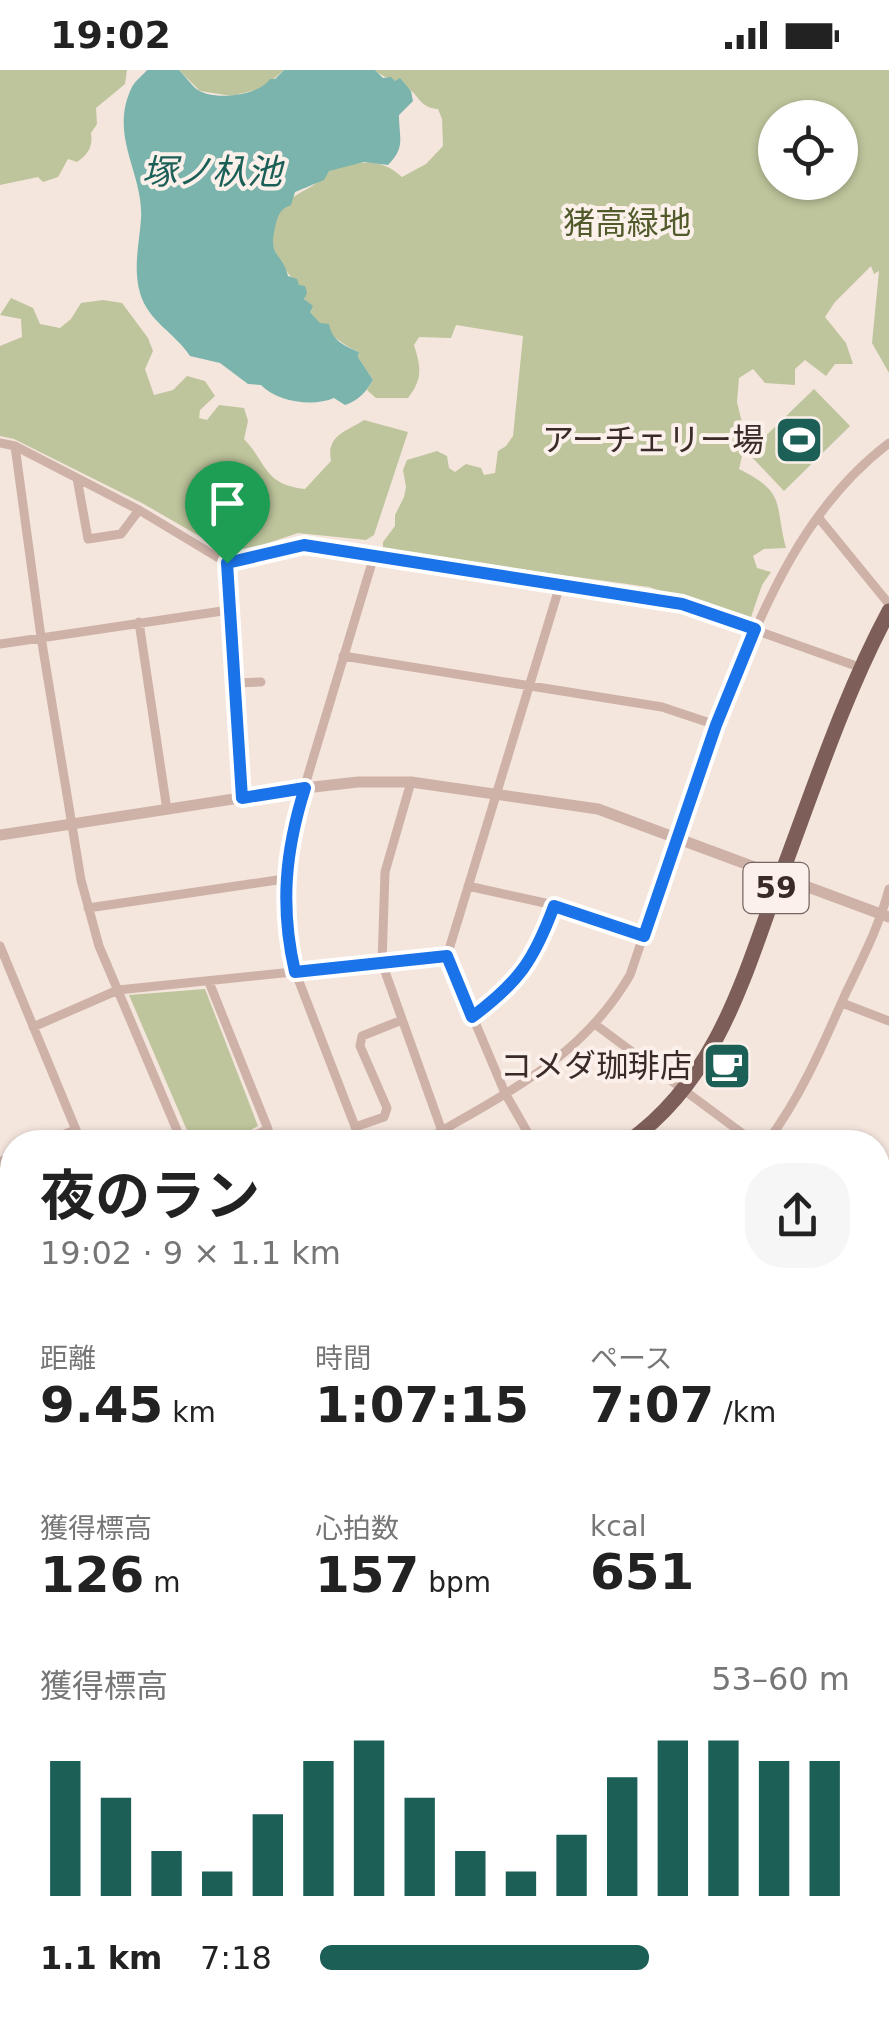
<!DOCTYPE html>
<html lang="ja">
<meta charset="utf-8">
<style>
:root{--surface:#fff;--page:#f6f6f6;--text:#222;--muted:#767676;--accent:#1b5f57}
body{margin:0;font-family:"DejaVu Sans","Noto Sans JP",sans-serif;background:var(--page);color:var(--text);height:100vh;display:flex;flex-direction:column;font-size:38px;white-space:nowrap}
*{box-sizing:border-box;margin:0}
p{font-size:32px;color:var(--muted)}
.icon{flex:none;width:55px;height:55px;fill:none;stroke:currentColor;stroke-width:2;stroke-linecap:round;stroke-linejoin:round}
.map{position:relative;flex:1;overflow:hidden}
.side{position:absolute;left:0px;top:1060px;width:890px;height:888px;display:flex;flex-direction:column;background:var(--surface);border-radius:40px 40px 0 0;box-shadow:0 2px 8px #0004}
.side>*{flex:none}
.tools{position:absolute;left:758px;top:30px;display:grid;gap:20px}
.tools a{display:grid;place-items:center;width:100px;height:100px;border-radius:50%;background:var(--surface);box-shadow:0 2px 8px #0004;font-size:50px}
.pin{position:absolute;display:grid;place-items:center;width:85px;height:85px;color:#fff;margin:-102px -42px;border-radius:50% 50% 50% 0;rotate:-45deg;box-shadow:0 0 10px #0007}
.pin .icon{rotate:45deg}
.round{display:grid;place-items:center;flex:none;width:105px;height:105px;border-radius:40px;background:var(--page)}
.headline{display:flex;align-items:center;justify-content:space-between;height:170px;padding:0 40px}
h1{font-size:55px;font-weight:700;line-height:75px}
.metrics{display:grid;grid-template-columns:repeat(3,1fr);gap:15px;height:170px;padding:10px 40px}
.metrics div{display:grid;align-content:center}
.metrics b{font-size:50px;font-weight:700}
.metrics small{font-size:28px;font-weight:400}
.metrics p{font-size:28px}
.chart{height:280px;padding:20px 40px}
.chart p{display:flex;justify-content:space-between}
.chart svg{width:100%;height:180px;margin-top:10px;stroke:var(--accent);stroke-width:6}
ul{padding:0 40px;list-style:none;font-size:32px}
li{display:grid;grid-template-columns:160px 120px 1fr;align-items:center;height:75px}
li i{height:25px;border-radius:12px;background:var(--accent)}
.status{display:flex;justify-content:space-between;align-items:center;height:70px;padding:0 50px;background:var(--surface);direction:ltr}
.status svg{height:28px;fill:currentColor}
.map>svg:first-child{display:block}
.green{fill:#bec59c;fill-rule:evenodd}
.water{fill:#7ab4ac}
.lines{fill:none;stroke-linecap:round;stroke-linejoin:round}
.minor{stroke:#ceb2a8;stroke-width:9}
.tertiary{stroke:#ceb2a8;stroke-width:11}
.primary{stroke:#7d5e59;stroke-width:15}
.route-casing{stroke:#fff;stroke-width:20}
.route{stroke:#1a73e8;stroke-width:12}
.labels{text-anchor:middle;stroke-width:8;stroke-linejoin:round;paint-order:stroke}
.shield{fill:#fbf0ea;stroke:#746663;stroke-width:2.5}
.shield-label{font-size:30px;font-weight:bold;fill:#3a2b29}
.park-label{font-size:32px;fill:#515a2a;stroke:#fbf0ea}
.poi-label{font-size:32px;fill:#3a2b29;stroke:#fbf0ea;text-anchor:end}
.water-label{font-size:35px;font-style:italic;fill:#1b5f57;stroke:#fbf0ea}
</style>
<div class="status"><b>19:02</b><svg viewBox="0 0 49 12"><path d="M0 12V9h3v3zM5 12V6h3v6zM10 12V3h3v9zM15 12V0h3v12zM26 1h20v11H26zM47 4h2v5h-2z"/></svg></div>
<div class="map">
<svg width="889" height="1947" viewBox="0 0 889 1947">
<rect width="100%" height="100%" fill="#f4e5dd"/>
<path class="green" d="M0 0H127L125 14 96 38 97 54 91 63C93 77 88 84 77 92L68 89 58 107 43 112 38 107 0 115Z
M179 0H284L263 18 232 26 200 21Z
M375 0H889V303L872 273 879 201 874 204 871 196 835 232 825 247 846 273 853 294H835L826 306 805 290 795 299V315L765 313 753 299 739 308 737 332 746 369 739 399C787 423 774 433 786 478L764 479 753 486 757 498 771 502 762 515 751 547 744 549 649 517 383 480V472L395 456V445L404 427 406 417 403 400 407 390 437 381 447 386 449 398 455 402 466 394 481 398 484 405 495 403 498 381 506 376 513 366 523 266 456 255 451 268 419 267 414 275C421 297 423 309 408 328H376L367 320 373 310 358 287 359 282C340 274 323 259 311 243 305 234 304 222 297 214 279 192 263 176 278 146 291 118 318 121 329 100 358 93 377 85 402 107L426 94 443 76 442 49 438 39C419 38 419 24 405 16 395 9 384 9 375 0ZM775 48H840V112H775Z
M11 228 33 238 40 254 60 258 71 249 81 233 103 230 122 233 148 268 153 281 145 299 154 325 173 320 187 306 205 311 215 326 200 340 199 348 207 350 219 335 244 338 248 351 244 369C268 394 263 414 305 419L331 391C326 365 346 362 364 350L408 362 374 465 366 470 298 463 232 485 142 433 14 369 0 366V276L22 267 21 249 0 245Z
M814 319 850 356 784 421 748 383Z
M205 919 258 1056 229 1072H192L129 925Z
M241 1935H331L323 1947H241L236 1942Z"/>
<path class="water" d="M147 0H179C184 5 190 13 195 18 211 32 259 26 270 9H275L284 0H375L383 8 391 7 395 11 400 8 411 21 413 31 399 45C399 69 406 76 388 95L364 92 329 101 324 110 295 122 291 135C281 139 279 143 276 153 267 190 281 179 288 206L297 209 299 215 305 216 307 223 304 229 313 236 310 242 320 253 329 254C332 271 345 276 359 282L358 287 373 310C366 322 358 331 345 335L334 328C313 337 277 332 261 315L248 314 220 293 190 286C175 263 148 251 140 223 133 197 139 176 141 149 144 103 108 66 132 17 135 11 143 5 147 0Z"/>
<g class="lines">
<path class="minor" d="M0 373 15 376 139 440 227 493 303 475 374 486 293 755 284 809 287 868 295 901 361 1072
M15 376 41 567 81 810 99 876 182 1072
M77 408 88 469 121 464 139 440
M818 447 889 534
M374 486 682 534 859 597
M227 493 242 728
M139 552 167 740
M0 574 229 540
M343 586 662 637 716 655
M234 613 261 612
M411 712 385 802 382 893 442 1061
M468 816 554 835 643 866
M88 838 284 809
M0 876 81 1072
M209 912 268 1059
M842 933 889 951
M473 947C519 912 534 890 554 835
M596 955 754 1072
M33 957 118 920 447 886
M355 1057 384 1047 387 1038 360 976 362 966 402 950
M45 1072 75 1060
M242 1072 268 1059 269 1072
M423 1072C504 1023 580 991 630 905 662 812 691 718 728 626 766 531 805 437 889 373
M533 1072 505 1023 447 886 560 515
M767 1072C800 1028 822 977 844 927 861 891 879 857 889 819
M0 1092 12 1086
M0 1189 12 1184
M878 1207 889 1202
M878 1256 889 1282
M0 1316 12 1329
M0 1345 12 1337
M0 1428 12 1410
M878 1450 889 1445
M0 1464 12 1471
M878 1483 889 1508
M0 1623 12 1631
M878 1639 889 1638
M878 1719 889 1718
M878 1800 889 1835
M878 1902 889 1901
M218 1935 229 1947
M486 1935 487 1947
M743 1935 744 1947
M831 1935 833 1947
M4 1947 9 1939 8 1861 12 1844
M47 1947 60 1935
M139 1947 140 1935
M333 1947 340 1935
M431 1947 432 1935
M556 1947 557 1935"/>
<path class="tertiary" d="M0 765 305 718 358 712H411L598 739 889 847
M0 1930 16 1947
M646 1935 647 1947"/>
<path class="primary" d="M628 1072C718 1008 744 906 780 808 814 718 844 625 889 541
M0 1613 12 1591"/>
</g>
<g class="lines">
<g class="route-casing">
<path id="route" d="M304 475 682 534 755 559 716 655 644 866 554 836C534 890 519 912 472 947L447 886 295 902C280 837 285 781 305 718L242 728 227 493Z"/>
</g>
<use href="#route" class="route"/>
</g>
<defs>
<g id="stadium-square" transform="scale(2.5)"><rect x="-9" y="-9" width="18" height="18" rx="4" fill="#1b5f57" stroke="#fbf0ea"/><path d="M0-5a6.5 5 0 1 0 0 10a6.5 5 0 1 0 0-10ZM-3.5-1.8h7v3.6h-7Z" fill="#fff"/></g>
<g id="cafe-square" transform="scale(2.5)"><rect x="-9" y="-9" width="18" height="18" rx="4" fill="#1b5f57" stroke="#fbf0ea"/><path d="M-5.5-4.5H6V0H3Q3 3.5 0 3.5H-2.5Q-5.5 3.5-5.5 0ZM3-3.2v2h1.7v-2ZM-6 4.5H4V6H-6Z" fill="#fff"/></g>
</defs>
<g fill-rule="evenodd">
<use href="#stadium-square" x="799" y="370"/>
<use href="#cafe-square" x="727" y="996"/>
</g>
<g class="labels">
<rect class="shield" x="743.5" y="793" width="65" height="50" rx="8"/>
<g class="shield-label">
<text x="776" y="828">59</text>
</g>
<g class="park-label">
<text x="627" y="164">猪高緑地</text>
</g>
<g class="poi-label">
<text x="764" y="381">アーチェリー場</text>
<text x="692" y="1007">コメダ珈琲店</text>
</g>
<g class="water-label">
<text x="212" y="114">塚ノ杁池</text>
</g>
</g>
</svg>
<div class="tools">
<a><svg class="icon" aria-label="locate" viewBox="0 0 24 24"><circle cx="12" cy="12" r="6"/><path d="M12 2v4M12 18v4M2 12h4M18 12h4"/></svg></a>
</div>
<div class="pin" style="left:227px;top:493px;background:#1e9e55"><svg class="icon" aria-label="arrive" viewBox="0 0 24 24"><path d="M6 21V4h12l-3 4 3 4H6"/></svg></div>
<section class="side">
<div class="headline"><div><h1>夜のラン</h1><p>19:02 · 9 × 1.1 km</p></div><a class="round"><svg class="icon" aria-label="share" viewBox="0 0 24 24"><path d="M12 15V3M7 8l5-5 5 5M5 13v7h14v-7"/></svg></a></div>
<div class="metrics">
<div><p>距離</p><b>9.45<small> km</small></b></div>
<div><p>時間</p><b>1:07:15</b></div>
<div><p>ペース</p><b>7:07<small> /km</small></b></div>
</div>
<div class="metrics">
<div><p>獲得標高</p><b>126<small> m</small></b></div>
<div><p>心拍数</p><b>157<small> bpm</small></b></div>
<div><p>kcal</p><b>651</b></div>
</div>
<div class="chart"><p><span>獲得標高</span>53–60 m</p>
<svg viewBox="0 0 160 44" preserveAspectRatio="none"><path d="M5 44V11M15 44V20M25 44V33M35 44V38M45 44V24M55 44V11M65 44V6M75 44V20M85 44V33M95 44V38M105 44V29M115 44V15M125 44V6M135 44V6M145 44V11M155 44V11"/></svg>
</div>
<ul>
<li><b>1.1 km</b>7:18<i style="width:62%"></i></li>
</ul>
</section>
</div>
